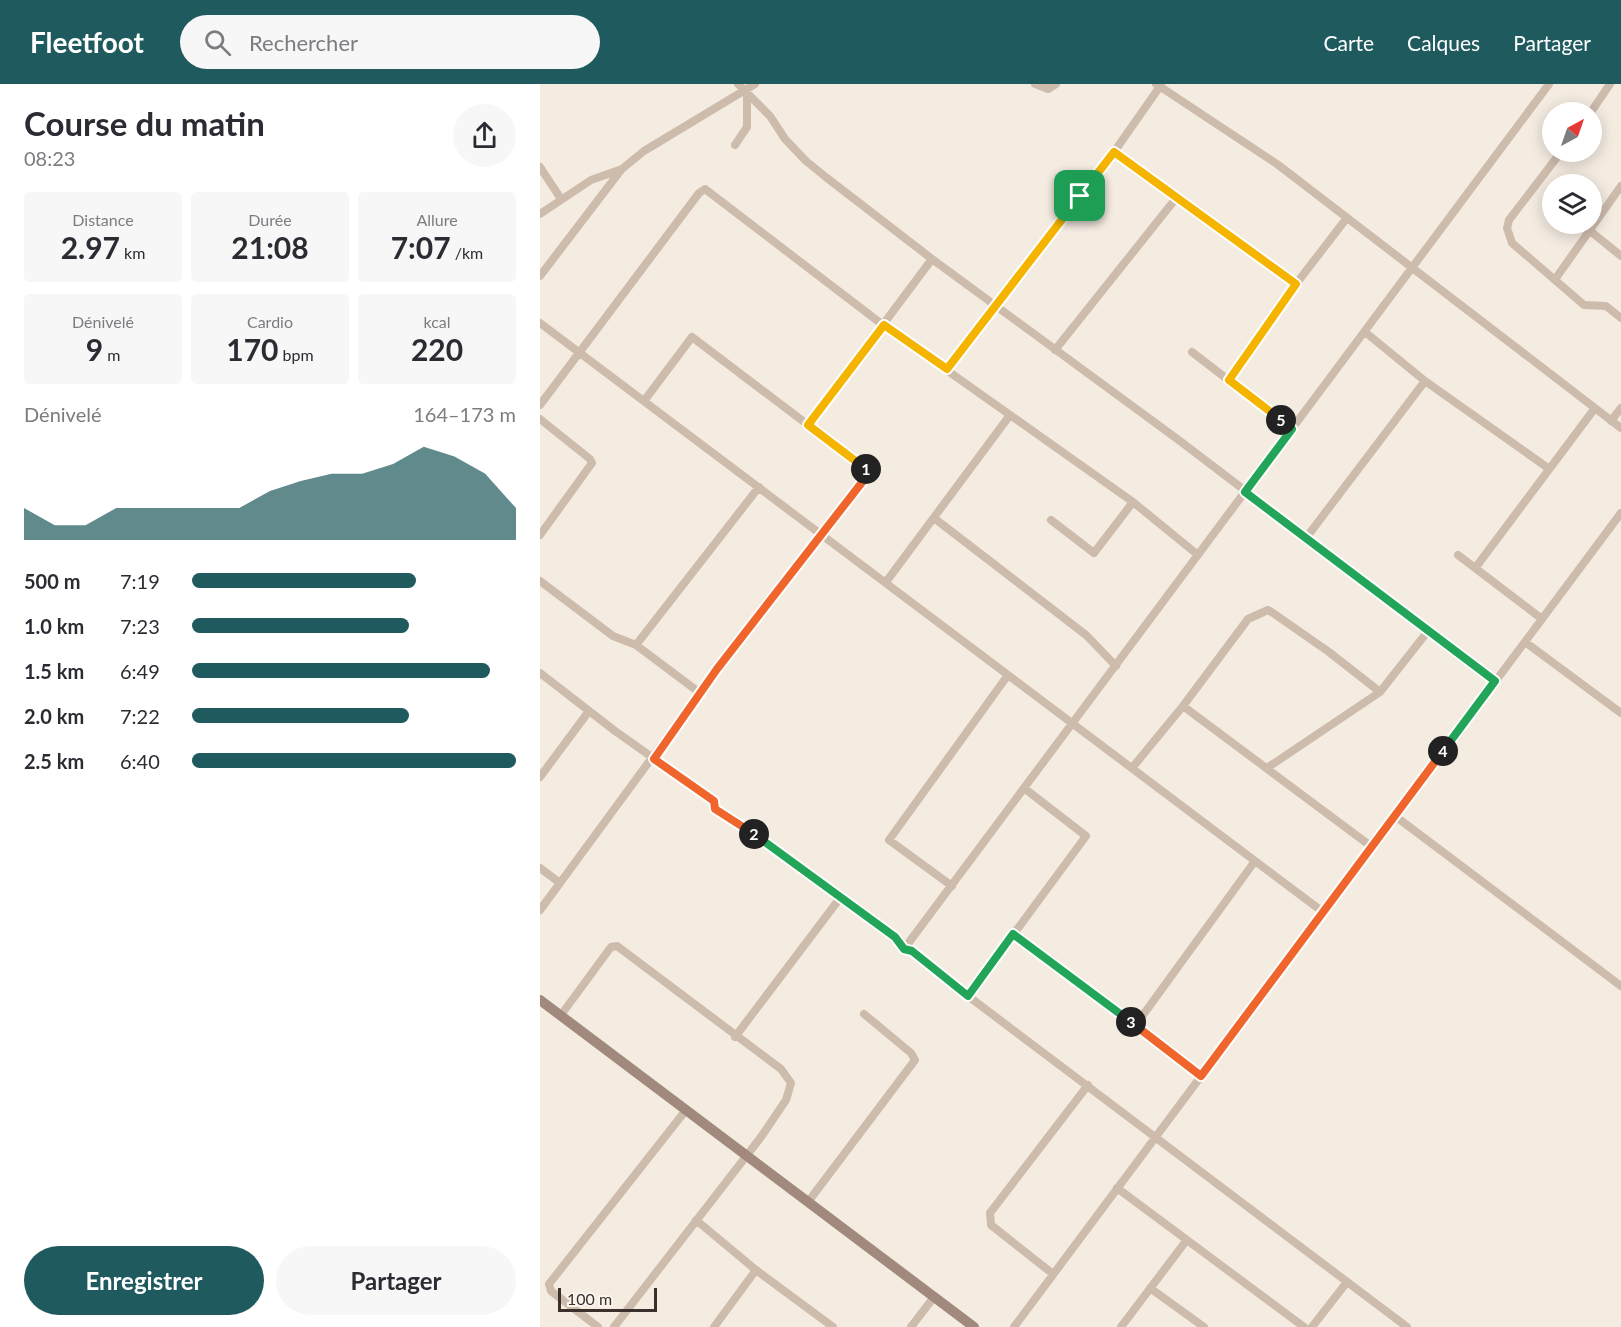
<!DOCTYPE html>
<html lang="fr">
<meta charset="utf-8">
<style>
:root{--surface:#fff;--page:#f7f7f7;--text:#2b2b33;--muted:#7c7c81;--accent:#1f5a5e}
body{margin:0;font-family:Lato,sans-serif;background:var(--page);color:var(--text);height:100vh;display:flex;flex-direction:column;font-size:22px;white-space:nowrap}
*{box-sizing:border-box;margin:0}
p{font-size:20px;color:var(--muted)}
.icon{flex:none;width:33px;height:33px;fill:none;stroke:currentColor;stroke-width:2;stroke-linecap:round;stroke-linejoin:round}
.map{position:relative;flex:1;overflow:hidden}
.sheet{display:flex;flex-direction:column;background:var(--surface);width:540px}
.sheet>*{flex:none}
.needle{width:39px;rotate:40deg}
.buttons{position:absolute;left:1002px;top:18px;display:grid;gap:12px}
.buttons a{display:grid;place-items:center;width:60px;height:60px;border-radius:50%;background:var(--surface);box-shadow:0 3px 15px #0003;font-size:30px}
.scale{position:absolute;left:18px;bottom:15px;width:99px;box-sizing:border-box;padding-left:6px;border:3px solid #3b302b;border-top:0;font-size:16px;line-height:21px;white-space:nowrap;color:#3b302b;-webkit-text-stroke:4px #fbf5ee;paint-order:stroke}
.pin{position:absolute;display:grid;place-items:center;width:51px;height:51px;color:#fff;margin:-26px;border-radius:12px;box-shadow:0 3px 9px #0006}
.km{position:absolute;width:30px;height:30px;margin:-15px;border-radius:50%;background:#222;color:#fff;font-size:16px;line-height:30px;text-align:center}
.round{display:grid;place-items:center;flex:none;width:63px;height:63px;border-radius:32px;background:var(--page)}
.overview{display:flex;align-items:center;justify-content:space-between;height:102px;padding:0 24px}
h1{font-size:33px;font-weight:700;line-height:45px}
.metrics{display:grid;grid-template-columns:repeat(3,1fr);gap:9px;height:102px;padding:6px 24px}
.metrics div{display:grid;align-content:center;border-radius:6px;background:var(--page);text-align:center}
.metrics b{font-size:30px;font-weight:700}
.metrics small{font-size:16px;font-weight:400}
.metrics p{font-size:16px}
.chart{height:168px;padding:12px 24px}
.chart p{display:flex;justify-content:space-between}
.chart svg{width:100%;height:108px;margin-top:6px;fill:var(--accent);opacity:.7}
.button{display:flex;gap:12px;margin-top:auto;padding:12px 24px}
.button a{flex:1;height:69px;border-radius:36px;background:var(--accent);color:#fff;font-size:24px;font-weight:700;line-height:69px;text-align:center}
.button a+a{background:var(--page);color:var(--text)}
ul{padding:0 24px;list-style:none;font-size:20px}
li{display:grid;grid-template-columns:96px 72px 1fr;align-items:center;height:45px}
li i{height:15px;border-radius:8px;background:var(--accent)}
header{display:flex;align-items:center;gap:36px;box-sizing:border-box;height:84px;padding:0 30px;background:var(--accent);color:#fff}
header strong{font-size:28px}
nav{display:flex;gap:33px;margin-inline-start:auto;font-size:21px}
.search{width:420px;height:54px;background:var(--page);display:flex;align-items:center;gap:15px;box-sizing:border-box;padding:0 21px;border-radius:33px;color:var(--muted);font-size:22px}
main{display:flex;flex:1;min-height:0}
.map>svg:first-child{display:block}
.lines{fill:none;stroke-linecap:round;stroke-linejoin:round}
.street{stroke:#cdbbac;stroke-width:8}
.secondary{stroke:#a18a7d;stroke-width:10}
.split-1-casing{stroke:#fff;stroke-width:12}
.split-2-casing{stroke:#fff;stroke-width:12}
.split-3-casing{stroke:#fff;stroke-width:12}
.split-4-casing{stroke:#fff;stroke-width:12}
.split-5-casing{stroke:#fff;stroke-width:12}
.split-6-casing{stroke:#fff;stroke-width:12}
.split-1{stroke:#f5b400;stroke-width:8}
.split-2{stroke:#f0652b;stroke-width:8}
.split-3{stroke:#22a559;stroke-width:8}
.split-4{stroke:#f0652b;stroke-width:8}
.split-5{stroke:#22a559;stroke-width:8}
.split-6{stroke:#f5b400;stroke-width:8}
</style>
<header>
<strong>Fleetfoot</strong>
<div class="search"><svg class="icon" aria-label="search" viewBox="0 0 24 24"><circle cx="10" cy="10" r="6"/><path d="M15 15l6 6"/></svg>Rechercher</div>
<nav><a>Carte</a><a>Calques</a><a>Partager</a></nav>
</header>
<main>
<section class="sheet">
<div class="overview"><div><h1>Course du matin</h1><p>08:23</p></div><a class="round"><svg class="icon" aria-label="share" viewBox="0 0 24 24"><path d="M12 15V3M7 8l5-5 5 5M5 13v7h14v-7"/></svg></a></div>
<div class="metrics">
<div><p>Distance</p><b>2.97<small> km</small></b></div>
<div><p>Durée</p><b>21:08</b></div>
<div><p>Allure</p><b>7:07<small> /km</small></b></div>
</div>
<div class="metrics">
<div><p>Dénivelé</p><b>9<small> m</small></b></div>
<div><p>Cardio</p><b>170<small> bpm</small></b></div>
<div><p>kcal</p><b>220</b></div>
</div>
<div class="chart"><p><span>Dénivelé</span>164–173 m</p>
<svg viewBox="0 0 160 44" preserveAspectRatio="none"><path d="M0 44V31L10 38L20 38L30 31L40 31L50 31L60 31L70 31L80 24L90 20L100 17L110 17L120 13L130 6L140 10L150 17L160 31V44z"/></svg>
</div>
<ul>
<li><b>500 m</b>7:19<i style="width:69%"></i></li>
<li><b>1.0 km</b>7:23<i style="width:67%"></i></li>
<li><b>1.5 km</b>6:49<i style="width:92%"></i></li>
<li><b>2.0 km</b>7:22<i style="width:67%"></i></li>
<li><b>2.5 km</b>6:40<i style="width:100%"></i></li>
</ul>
<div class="button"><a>Enregistrer</a><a>Partager</a></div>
</section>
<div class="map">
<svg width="1081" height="1243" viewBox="0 0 1081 1243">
<rect width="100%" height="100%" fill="#f4ebe1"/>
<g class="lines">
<path class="street" d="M198 0 230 32 245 55 266 77 287 94 392 175 640 357 955 597
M495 0 508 5 516 0
M616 0 737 80 1081 344
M1051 28 1070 0
M195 61 207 43V8
M574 68 756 200
M1021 68 969 136 967 144 972 159 1044 221 1066 222 1081 234
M0 83 21 115
M0 130 51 96 82 85 104 67 215 0
M1049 146 1081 172
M0 192 81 86
M1016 194 1081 102
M0 239 783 828
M825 248 885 297 1008 384
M515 266 637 113
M652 268 752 345
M407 285 574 68 621 1
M689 296 756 200 806 135
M0 321 159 109 165 105 343 241 593 418 658 471
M0 335 50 375 52 379 0 451
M1071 337 1081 324
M268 341 392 175
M394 434 546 551 576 582
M511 436 554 469 593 418
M766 454 885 297
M918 471 1002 535
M936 483 1055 324
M0 497 73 552 96 561 160 609
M346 498 470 331
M985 558 1081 629
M96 561 219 403
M0 589 75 647 174 717 175 725 217 752 355 853 364 865 372 867 428 912 867 1243
M643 622 832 763
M592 684 643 622 708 535 728 526 733 529 789 568 840 608
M727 684 840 608 888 547
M0 693 49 627
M855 732 1081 902
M0 784 20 799 0 826
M20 799 177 585 330 388 152 253 104 317
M412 802 349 756 468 591
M473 850 661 992
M364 865 1009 0
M428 912 546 752 484 704
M21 931 71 863 77 862 241 985 251 999 246 1016 221 1053 74 1243
M595 942 715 777
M195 953 300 814
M577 1104 764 1243
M268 1118 375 976 371 969 324 930
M156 1136 216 1186 293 1243
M513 1190 451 1141 450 1129 548 1001
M610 1204 664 1243
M58 1243 11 1207 9 1200 146 1026
M174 1243 216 1186
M371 1243 394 1213
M474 1243 1081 429
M581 1243 646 1157
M772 1243 807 1198"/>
<path class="secondary" d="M0 916 434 1243"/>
</g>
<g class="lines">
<g class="split-1-casing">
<path id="split-1" d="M326 385 268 341 344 241 407 285 540 112"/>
</g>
<g class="split-2-casing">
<path id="split-2" d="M214 750 175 725 174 717 114 675 177 585 330 388 326 385"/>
</g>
<g class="split-3-casing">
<path id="split-3" d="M214 750 355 853 364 865 372 867 428 912 473 850 591 938"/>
</g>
<g class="split-4-casing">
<path id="split-4" d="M591 938 661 992 903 667"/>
</g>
<g class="split-5-casing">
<path id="split-5" d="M741 336 752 345 705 408 955 597 903 667"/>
</g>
<g class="split-6-casing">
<path id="split-6" d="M540 112 574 68 756 200 689 296 741 336"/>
</g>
<use href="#split-1" class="split-1"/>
<use href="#split-2" class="split-2"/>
<use href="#split-3" class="split-3"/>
<use href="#split-4" class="split-4"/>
<use href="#split-5" class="split-5"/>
<use href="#split-6" class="split-6"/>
</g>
</svg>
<div class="buttons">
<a><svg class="needle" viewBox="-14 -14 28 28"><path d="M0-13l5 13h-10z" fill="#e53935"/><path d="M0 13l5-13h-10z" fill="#7c7c81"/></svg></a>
<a><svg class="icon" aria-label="layers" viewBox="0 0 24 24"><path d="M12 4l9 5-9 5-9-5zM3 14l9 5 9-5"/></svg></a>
</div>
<div class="scale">100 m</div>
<div class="pin" style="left:540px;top:112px;background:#1e9e55"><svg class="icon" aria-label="arrive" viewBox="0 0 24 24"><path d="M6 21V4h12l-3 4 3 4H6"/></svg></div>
<b class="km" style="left:326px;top:385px">1</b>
<b class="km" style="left:214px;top:750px">2</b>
<b class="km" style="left:591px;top:938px">3</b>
<b class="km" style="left:903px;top:667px">4</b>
<b class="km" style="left:741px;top:336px">5</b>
</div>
</main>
